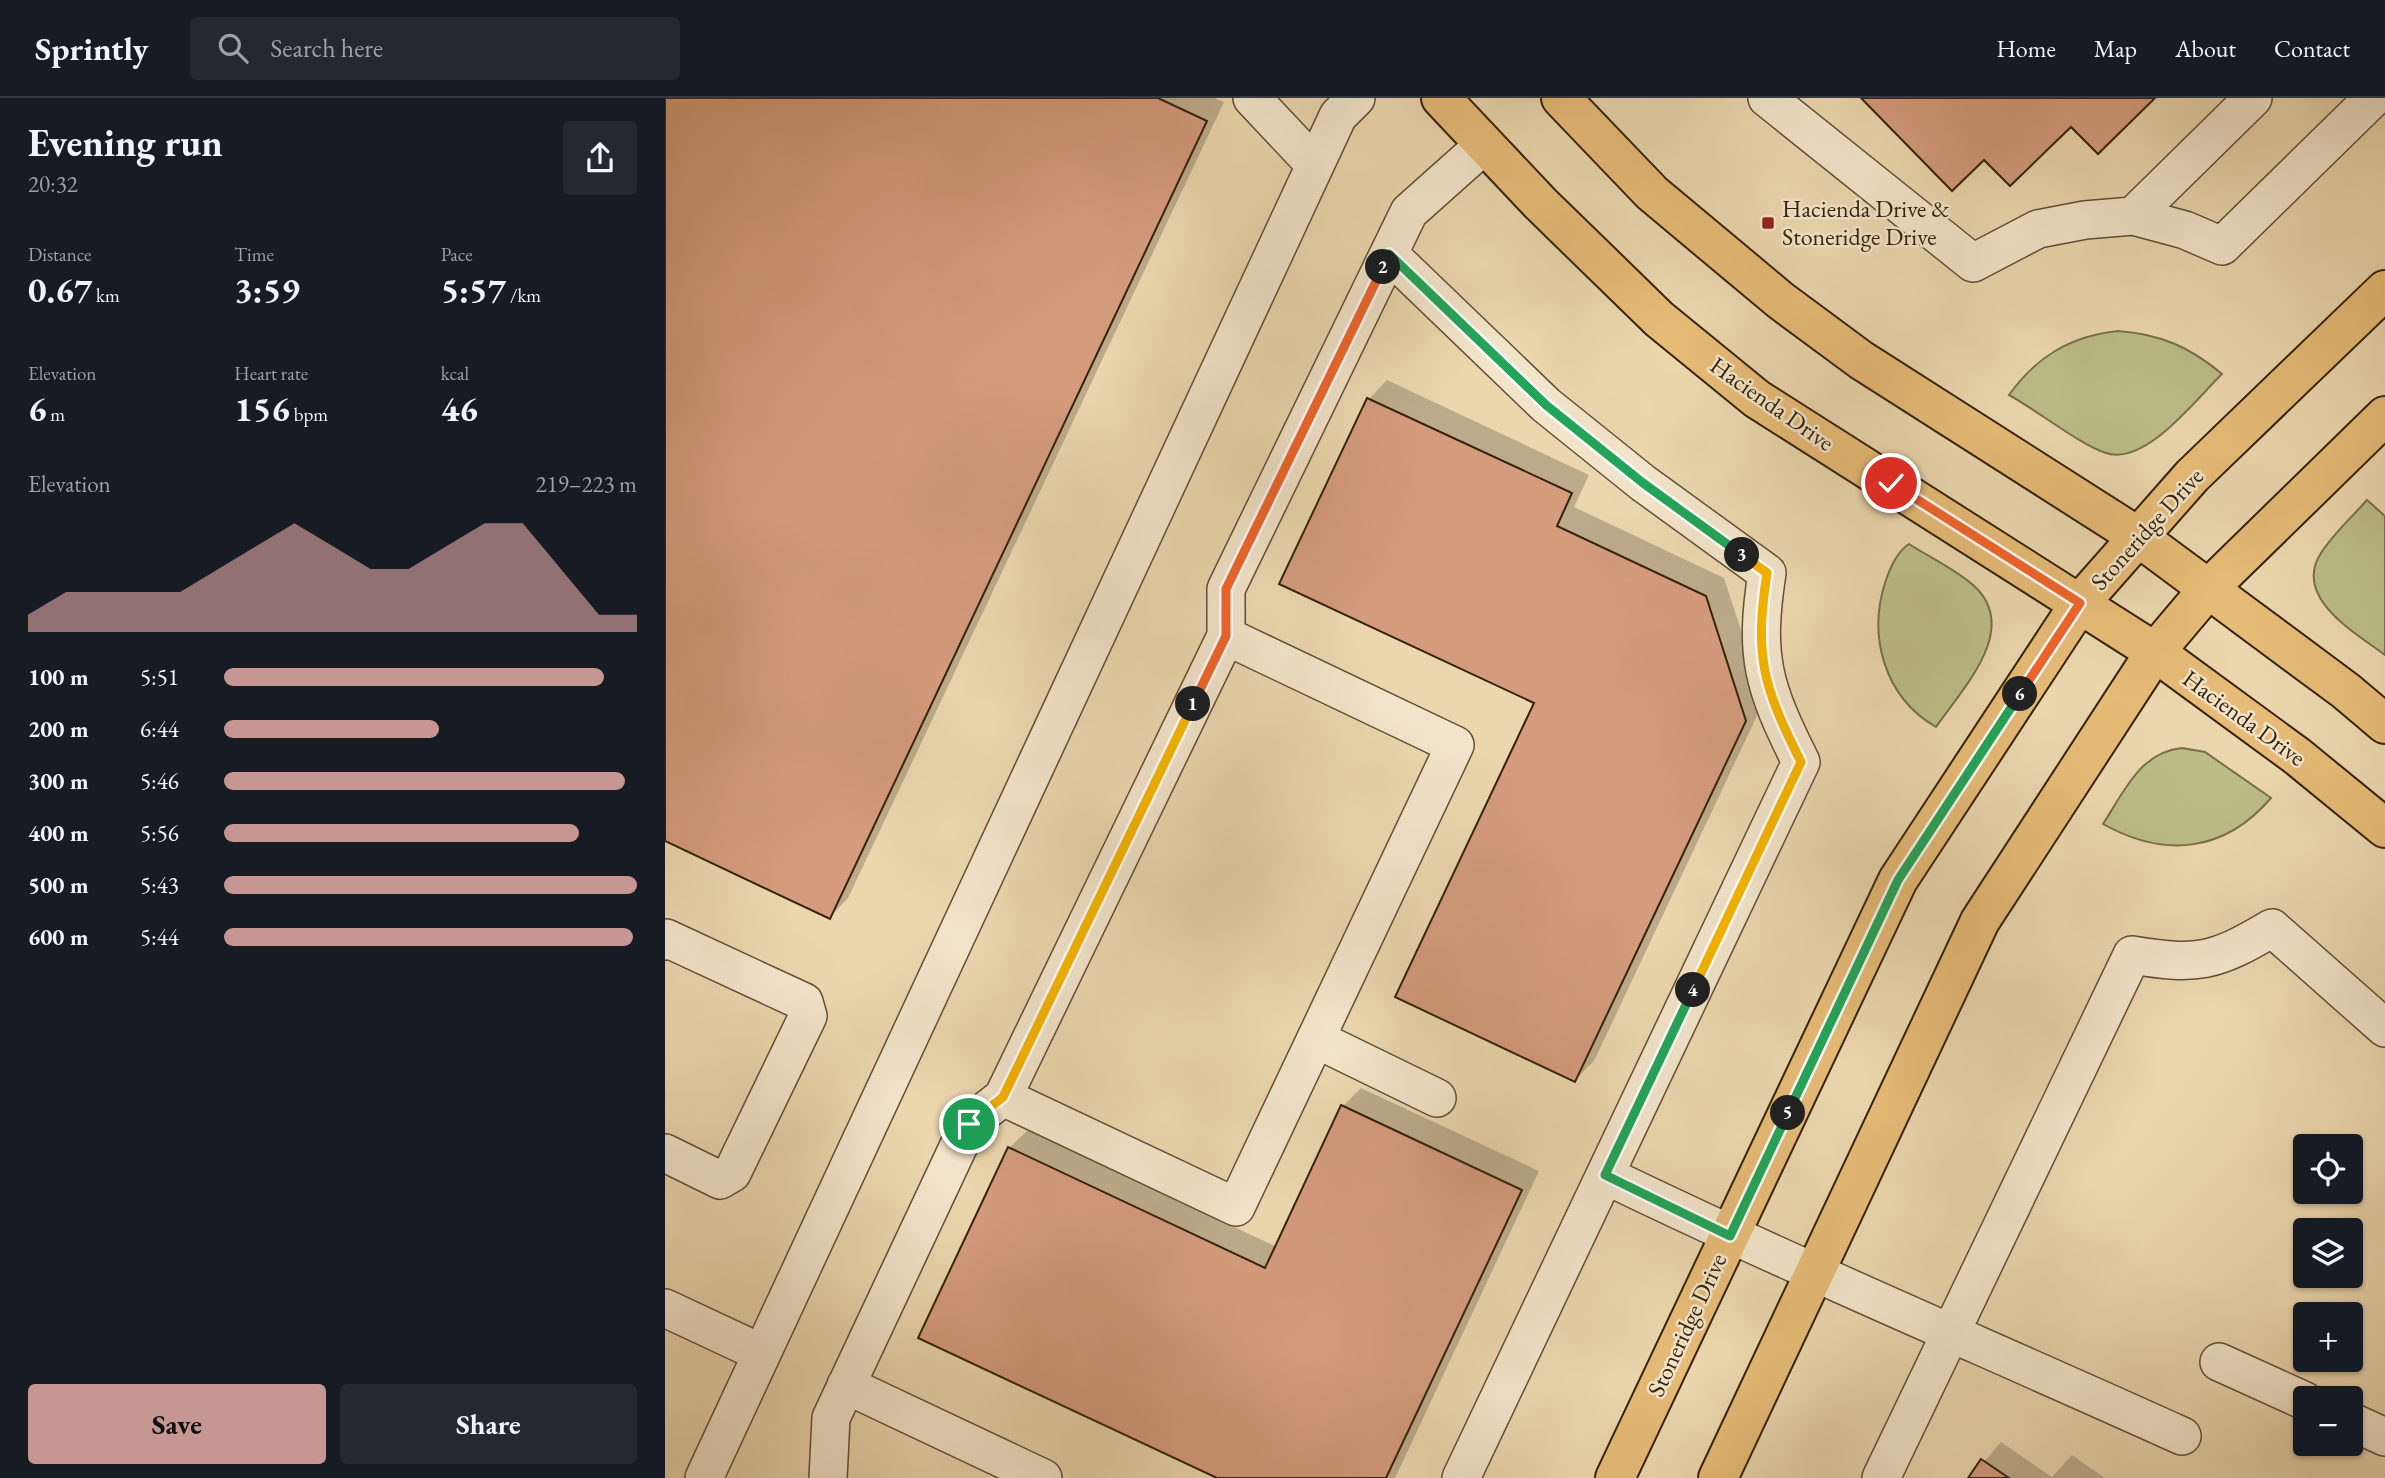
<!DOCTYPE html>
<meta charset="utf-8">
<style>
:root{--surface:#171b24;--page:#242831;--text:#f1f3f6;--muted:#9ea1a6;--line:#363941;--accent:#c59692}
body{margin:0;font-family:"EB Garamond",serif;background:var(--page);color:var(--text);height:100vh;display:flex;flex-direction:column;font-size:26px;white-space:nowrap}
*{box-sizing:border-box;margin:0}
p{font-size:23px;color:var(--muted)}
.icon{flex:none;width:38px;height:38px;fill:none;stroke:currentColor;stroke-width:2;stroke-linecap:round;stroke-linejoin:round}
.map{position:relative;flex:1;overflow:hidden}
.details{display:flex;flex-direction:column;background:var(--surface);width:665px}
.details>*{flex:none}
.controls{position:absolute;left:1628px;top:1036px;display:grid;gap:14px}
.controls a{display:grid;place-items:center;width:70px;height:70px;border-radius:7px;background:var(--surface);box-shadow:0 2px 5px #0004;font-size:35px}
.pin{position:absolute;display:grid;place-items:center;width:60px;height:60px;color:#fff;margin:-30px;border:4px solid #fff;border-radius:50%;box-shadow:0 2px 7px #0007}
.km{position:absolute;width:35px;height:35px;margin:-18px;border-radius:50%;background:#222;color:#fff;font-size:19px;line-height:35px;text-align:center}
.round{display:grid;place-items:center;flex:none;width:74px;height:74px;border-radius:7px;background:var(--page)}
.head{display:flex;align-items:center;justify-content:space-between;height:119px;padding:0 28px}
h1{font-size:38px;font-weight:700;line-height:52px}
.figures{display:grid;grid-template-columns:repeat(3,1fr);gap:10px;height:119px;padding:7px 28px}
.figures div{display:grid;align-content:center}
.figures b{font-size:35px;font-weight:700}
.figures small{font-size:19px;font-weight:400}
.figures p{font-size:19px}
.chart{height:196px;padding:14px 28px}
.chart p{display:flex;justify-content:space-between}
.chart svg{width:100%;height:126px;margin-top:7px;fill:var(--accent);opacity:.7}
.primary-button{display:flex;gap:14px;margin-top:auto;padding:14px 28px}
.primary-button a{flex:1;height:80px;border-radius:7px;background:var(--accent);color:#111;font-size:28px;font-weight:700;line-height:80px;text-align:center}
.primary-button a+a{background:var(--page);color:var(--text)}
ul{padding:0 28px;list-style:none;font-size:23px}
li{display:grid;grid-template-columns:112px 84px 1fr;align-items:center;height:52px}
li i{height:18px;border-radius:9px;background:var(--accent)}
header{display:flex;align-items:center;gap:42px;box-sizing:border-box;height:98px;padding:0 35px;background:var(--surface);border-bottom:2px solid var(--line)}
header strong{font-size:33px}
nav{display:flex;gap:38px;margin-inline-start:auto;font-size:24px}
.search{width:490px;height:63px;background:var(--page);display:flex;align-items:center;gap:18px;box-sizing:border-box;padding:0 24px;border-radius:7px;color:var(--muted);font-size:26px}
main{display:flex;flex:1;min-height:0}
.map>svg:first-child{display:block}
.green{fill:#bcbc87;stroke:#786f49;stroke-width:2}
.shadow{fill:#0003}
.building{fill:#d49b7d;stroke:#35220b;stroke-width:2}
.lines{fill:none;stroke-linecap:round;stroke-linejoin:round}
.minor-casing{stroke:#624f34;stroke-width:40}
.major-casing{stroke:#35220b;stroke-width:42}
.minor{stroke:#f2e4ca;stroke-width:37}
.major{stroke:#e6bb77;stroke-width:38}
.split-1-casing{stroke:#fff;stroke-width:14}
.split-2-casing{stroke:#fff;stroke-width:14}
.split-3-casing{stroke:#fff;stroke-width:14}
.split-4-casing{stroke:#fff;stroke-width:14}
.split-5-casing{stroke:#fff;stroke-width:14}
.split-6-casing{stroke:#fff;stroke-width:14}
.split-7-casing{stroke:#fff;stroke-width:14}
.split-1{stroke:#f5b400;stroke-width:9}
.split-2{stroke:#f0652b;stroke-width:9}
.split-3{stroke:#22a559;stroke-width:9}
.split-4{stroke:#f5b400;stroke-width:9}
.split-5{stroke:#22a559;stroke-width:9}
.split-6{stroke:#22a559;stroke-width:9}
.split-7{stroke:#f0652b;stroke-width:9}
.poi-dot{fill:#8f2418;stroke:#f2e4ca;stroke-width:2.5}
.labels{text-anchor:middle;stroke-width:5;stroke-linejoin:round;paint-order:stroke}
.poi-label{font-size:24px;fill:#35220b;stroke:#f2e4ca;text-anchor:start}
.street-label{font-size:24px;fill:#35220b;stroke:#f2e4ca}
</style>
<header>
<strong>Sprintly</strong>
<div class="search"><svg class="icon" aria-label="search" viewBox="0 0 24 24"><circle cx="10" cy="10" r="6"/><path d="M15 15l6 6"/></svg>Search here</div>
<nav><a>Home</a><a>Map</a><a>About</a><a>Contact</a></nav>
</header>
<main>
<section class="details">
<div class="head"><div><h1>Evening run</h1><p>20:32</p></div><a class="round"><svg class="icon" aria-label="share" viewBox="0 0 24 24"><path d="M12 15V3M7 8l5-5 5 5M5 13v7h14v-7"/></svg></a></div>
<div class="figures">
<div><p>Distance</p><b>0.67<small> km</small></b></div>
<div><p>Time</p><b>3:59</b></div>
<div><p>Pace</p><b>5:57<small> /km</small></b></div>
</div>
<div class="figures">
<div><p>Elevation</p><b>6<small> m</small></b></div>
<div><p>Heart rate</p><b>156<small> bpm</small></b></div>
<div><p>kcal</p><b>46</b></div>
</div>
<div class="chart"><p><span>Elevation</span>219–223 m</p>
<svg viewBox="0 0 160 44" preserveAspectRatio="none"><path d="M0 44V38L10 30L20 30L30 30L40 30L50 22L60 14L70 6L80 14L90 22L100 22L110 14L120 6L130 6L140 22L150 38L160 38V44z"/></svg>
</div>
<ul>
<li><b>100 m</b>5:51<i style="width:92%"></i></li>
<li><b>200 m</b>6:44<i style="width:52%"></i></li>
<li><b>300 m</b>5:46<i style="width:97%"></i></li>
<li><b>400 m</b>5:56<i style="width:86%"></i></li>
<li><b>500 m</b>5:43<i style="width:100%"></i></li>
<li><b>600 m</b>5:44<i style="width:99%"></i></li>
</ul>
<div class="primary-button"><a>Save</a><a>Share</a></div>
</section>
<div class="map">
<svg width="1720" height="1380" viewBox="0 0 1720 1380">
<rect width="100%" height="100%" fill="#ebd6ae"/>
<filter id="stains"><feTurbulence type="fractalNoise" baseFrequency=".00286" numOctaves="4"/><feColorMatrix values="0 0 0 0 .2 0 0 0 0 .09 0 0 0 0 .02 0 0 0 .5 -.17"/></filter>
<radialGradient id="worn" r=".72"><stop offset=".6" stop-color="#630" stop-opacity="0"/><stop offset="1" stop-color="#630" stop-opacity=".3"/></radialGradient>
<path class="green" d="M1453 233C1495 236 1525 249 1557 276 1531 301 1481 368 1441 355 1417 348 1370 311 1344 297 1372 258 1406 238 1453 233Z
M1702 402 1720 418V557C1691 535 1627 500 1656 455 1668 436 1687 419 1702 402Z
M1244 446C1264 459 1290 471 1308 487 1357 530 1297 591 1271 629 1219 599 1202 537 1221 482 1226 468 1232 454 1244 446Z
M1517 650 1540 654 1606 700C1559 755 1499 760 1438 726 1459 694 1475 654 1517 650Z"/>
<path class="shadow" d="M0 0H550L559 4 183 800 165 819 0 741Z
M722 282 924 377 909 409 1059 480 1099 603 929 963 910 982 871 604 617 485 704 301Z
M696 990 874 1073 730 1380H556L344 1050 363 1032 612 1149 678 1008Z
M1336 1344 1387 1379 1407 1357 1440 1380H1305Z"/>
<path class="building" d="M0 0H493L542 23 165 821 0 743Z
M1196 0H1490L1433 56 1406 29 1345 88 1319 62 1287 93Z
M702 300 907 395 892 428 1041 498 1081 623 910 984 730 899 869 605 614 486Z
M676 1007 857 1092 721 1380H552L253 1240 343 1049 600 1170Z
M1316 1361 1344 1380H1303Z"/>
<g class="lines">
<g class="minor-casing">
<path id="minor" d="M587 0 650 67
M1102 0 1308 165 1373 131 1420 122 1468 118 1520 132 1557 148 1708 0
M1468 118 1588 0
M724 156 881 307 978 385 1102 475C1089 559 1098 588 1136 664L796 1380
M0 843 1 840 139 904 143 918 67 1075 55 1082 0 1055
M651 941 772 1000
M338 999 571 1109 790 647 561 538
M940 1077C1130 1169 1325 1251 1517 1338
M0 1210 96 1255
M1554 1264 1640 1303
M181 1287 378 1380
M1685 1323 1720 1339
M39 1380 673 18 691 0
M163 1380 166 1320 304 1026 338 999 561 538V491L744 114 819 47
M1216 1380 1467 857C1533 868 1550 864 1607 830L1720 930"/>
</g>
<g class="major-casing">
<path id="major" d="M776 0 875 105 994 221 1092 301 1490 554 1632 658 1720 730
M896 0 987 95 1115 202 1196 262 1472 438 1681 593 1720 626
M950 1380 1233 782 1415 505 1527 378 1720 192
M1053 1380 1315 823 1490 554 1544 490 1720 318"/>
</g>
<use href="#minor" class="minor"/>
<use href="#major" class="major"/>
</g>
<g class="lines">
<g class="split-1-casing">
<path id="split-1" d="M304 1026 338 999 528 606"/>
</g>
<g class="split-2-casing">
<path id="split-2" d="M528 606 561 538V491L718 169"/>
</g>
<g class="split-3-casing">
<path id="split-3" d="M718 169 724 156 881 307 978 385 1077 457"/>
</g>
<g class="split-4-casing">
<path id="split-4" d="M1028 892 1136 664C1098 588 1089 559 1102 475L1077 457"/>
</g>
<g class="split-5-casing">
<path id="split-5" d="M1028 892 940 1077 1065 1138 1123 1015"/>
</g>
<g class="split-6-casing">
<path id="split-6" d="M1123 1015 1233 782 1355 596"/>
</g>
<g class="split-7-casing">
<path id="split-7" d="M1226 385 1415 505 1355 596"/>
</g>
<use href="#split-1" class="split-1"/>
<use href="#split-2" class="split-2"/>
<use href="#split-3" class="split-3"/>
<use href="#split-4" class="split-4"/>
<use href="#split-5" class="split-5"/>
<use href="#split-6" class="split-6"/>
<use href="#split-7" class="split-7"/>
</g>
<rect class="poi-dot" x="1096" y="118" width="14" height="14" rx="3.5"/>
<g class="labels">
<g class="poi-label">
<text x="1117" y="119">Hacienda Drive &amp;<tspan x="1117" dy="28">Stoneridge Drive</tspan></text>
</g>
<g class="street-label">
<text transform="translate(1107 306) rotate(35)" y="8">Hacienda Drive</text>
<text transform="translate(1482 431) rotate(-48)" y="8">Stoneridge Drive</text>
<text transform="translate(1579 620) rotate(36)" y="8">Hacienda Drive</text>
<text transform="translate(1022 1227) rotate(-65)" y="8">Stoneridge Drive</text>
</g>
</g>
<rect width="100%" height="100%" filter="url(#stains)"/>
<rect width="100%" height="100%" fill="url(#worn)"/>
</svg>
<div class="controls">
<a><svg class="icon" aria-label="locate" viewBox="0 0 24 24"><circle cx="12" cy="12" r="6"/><path d="M12 2v4M12 18v4M2 12h4M18 12h4"/></svg></a>
<a><svg class="icon" aria-label="layers" viewBox="0 0 24 24"><path d="M12 4l9 5-9 5-9-5zM3 14l9 5 9-5"/></svg></a>
<a>+</a>
<a>−</a>
</div>
<div class="pin" style="left:304px;top:1026px;background:#1e9e55"><svg class="icon" aria-label="arrive" viewBox="0 0 24 24"><path d="M6 21V4h12l-3 4 3 4H6"/></svg></div>
<div class="pin" style="left:1226px;top:385px;background:#d93025"><svg class="icon" aria-label="check" viewBox="0 0 24 24"><path d="M5 12l5 5 9-10"/></svg></div>
<b class="km" style="left:528px;top:606px">1</b>
<b class="km" style="left:718px;top:169px">2</b>
<b class="km" style="left:1077px;top:457px">3</b>
<b class="km" style="left:1028px;top:892px">4</b>
<b class="km" style="left:1123px;top:1015px">5</b>
<b class="km" style="left:1355px;top:596px">6</b>
</div>
</main>
